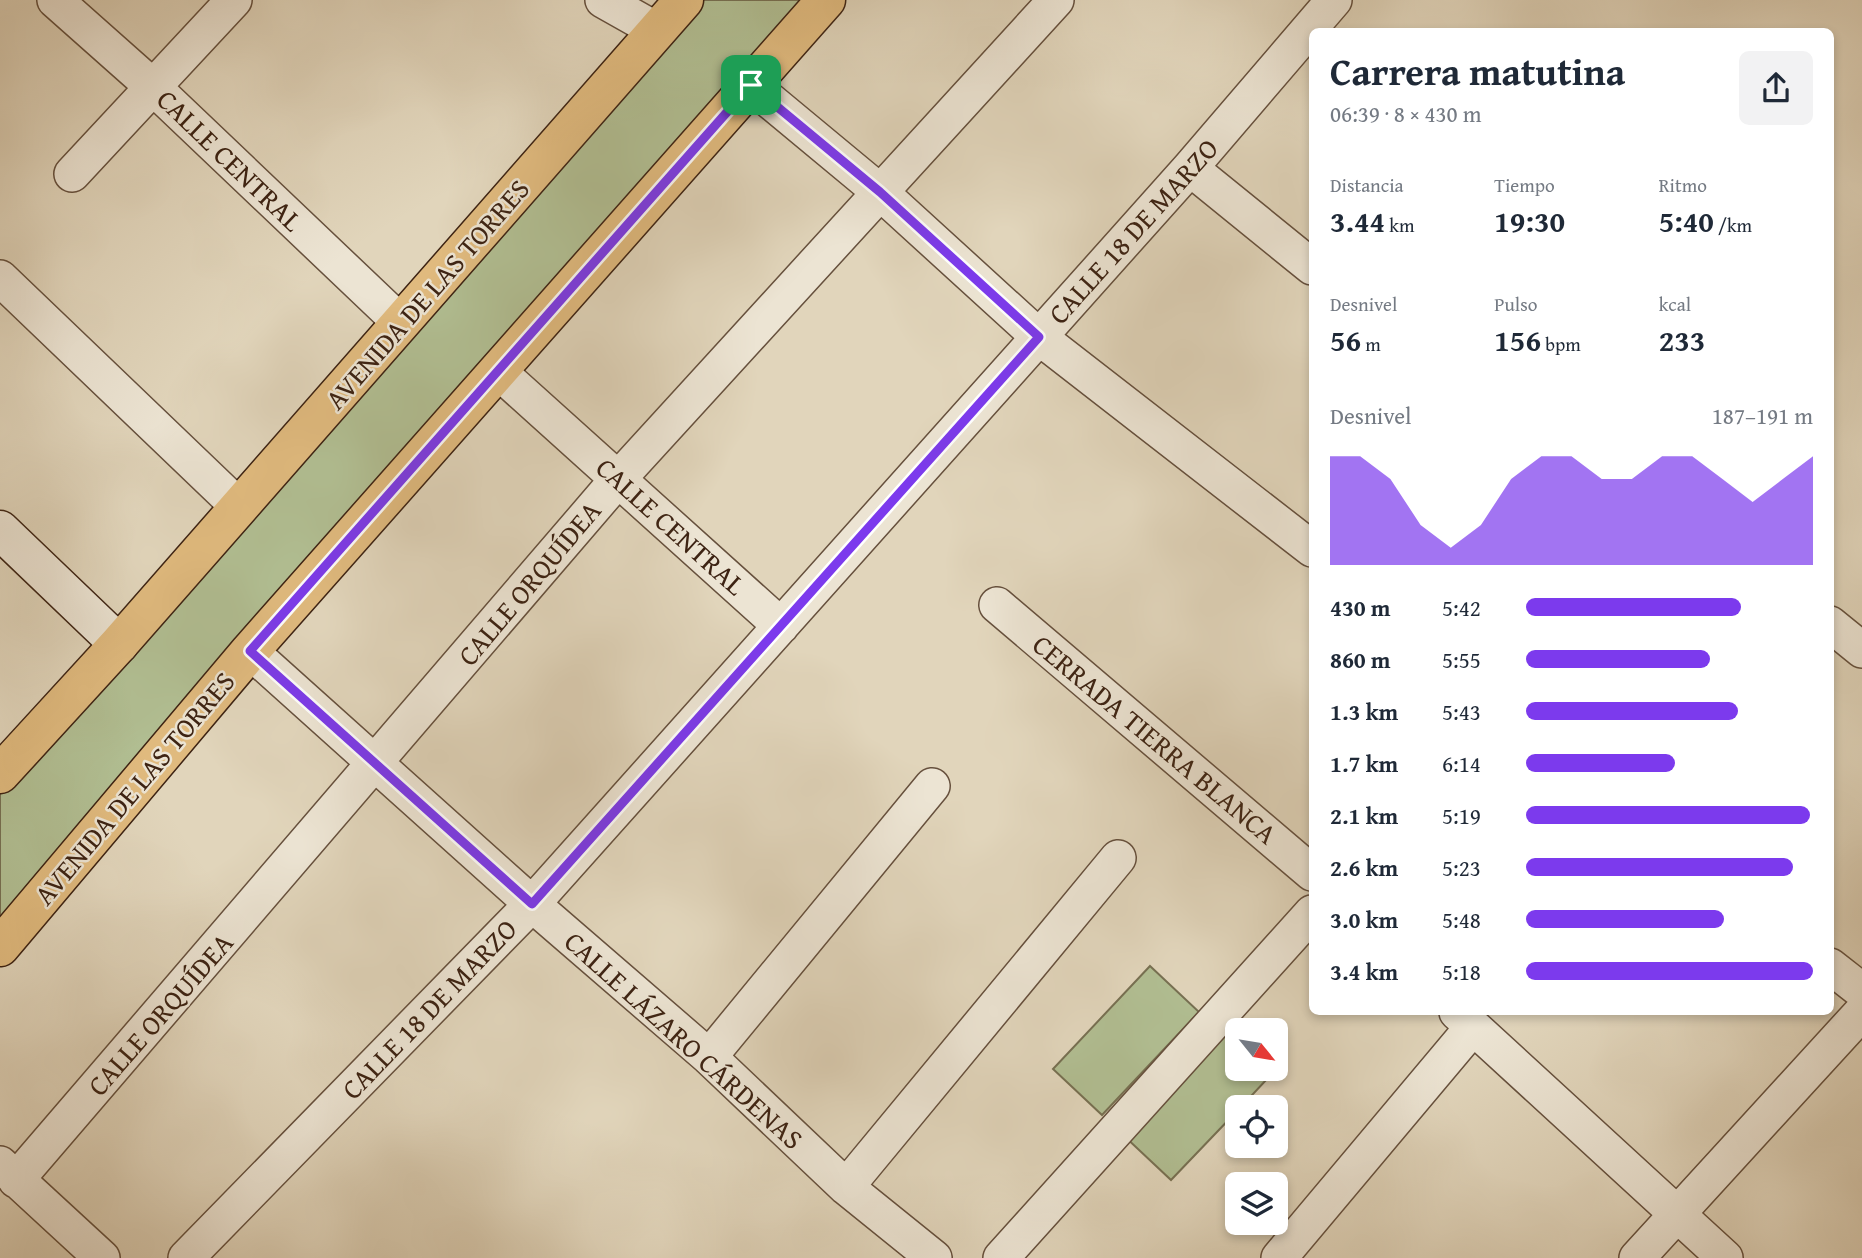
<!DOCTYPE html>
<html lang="es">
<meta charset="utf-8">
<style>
:root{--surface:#fff;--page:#f2f2f3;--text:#1f2937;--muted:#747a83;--accent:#7c3aed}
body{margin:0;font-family:"Gentium Book Plus",serif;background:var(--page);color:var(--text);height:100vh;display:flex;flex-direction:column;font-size:26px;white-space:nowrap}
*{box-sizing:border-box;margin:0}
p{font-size:23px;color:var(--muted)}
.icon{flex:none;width:38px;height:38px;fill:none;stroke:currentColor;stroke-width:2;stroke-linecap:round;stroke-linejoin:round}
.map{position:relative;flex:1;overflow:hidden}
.drawer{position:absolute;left:1309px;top:28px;width:525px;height:987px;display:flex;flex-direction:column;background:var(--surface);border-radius:10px;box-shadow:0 4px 10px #0003}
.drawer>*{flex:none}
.needle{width:46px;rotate:120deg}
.tools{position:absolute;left:1225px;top:1018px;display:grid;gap:14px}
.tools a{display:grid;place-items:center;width:63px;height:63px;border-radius:10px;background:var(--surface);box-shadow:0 4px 10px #0003;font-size:35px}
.pin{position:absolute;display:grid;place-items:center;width:60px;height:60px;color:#fff;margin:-30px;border-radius:14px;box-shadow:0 4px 10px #0006}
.round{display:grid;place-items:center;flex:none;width:74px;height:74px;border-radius:10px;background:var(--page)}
.headline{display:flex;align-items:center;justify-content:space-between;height:119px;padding:0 21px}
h1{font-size:38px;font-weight:700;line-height:52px}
.metrics{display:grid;grid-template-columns:repeat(3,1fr);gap:10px;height:119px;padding:7px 21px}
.metrics div{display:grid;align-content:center}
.metrics b{font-size:30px;font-weight:700}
.metrics small{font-size:19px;font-weight:400}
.metrics p{font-size:19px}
.chart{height:196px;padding:14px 21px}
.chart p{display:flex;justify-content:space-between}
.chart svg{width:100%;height:126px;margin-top:7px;fill:var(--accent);opacity:.7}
ul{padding:0 21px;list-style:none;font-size:23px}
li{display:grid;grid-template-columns:112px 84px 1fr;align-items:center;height:52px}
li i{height:18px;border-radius:9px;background:var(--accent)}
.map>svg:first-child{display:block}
.green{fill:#b1be92;stroke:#777052;stroke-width:2}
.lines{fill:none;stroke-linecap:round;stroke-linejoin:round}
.street-casing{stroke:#66503d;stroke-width:38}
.secondary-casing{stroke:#3d2313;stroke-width:41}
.primary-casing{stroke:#3d2313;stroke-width:41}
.street{stroke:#ece4d3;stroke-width:35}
.secondary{stroke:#ece4d3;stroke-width:38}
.primary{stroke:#e0ba7e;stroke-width:38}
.route-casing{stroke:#fff;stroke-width:14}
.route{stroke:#7c3aed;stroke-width:9}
.labels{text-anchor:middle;stroke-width:5;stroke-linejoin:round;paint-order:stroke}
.street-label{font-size:28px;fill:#3d2313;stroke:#ece4d3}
</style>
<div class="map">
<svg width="1862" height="1258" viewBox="0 0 1862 1258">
<rect width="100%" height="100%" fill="#e1d5bb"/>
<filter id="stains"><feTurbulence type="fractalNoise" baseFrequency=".00286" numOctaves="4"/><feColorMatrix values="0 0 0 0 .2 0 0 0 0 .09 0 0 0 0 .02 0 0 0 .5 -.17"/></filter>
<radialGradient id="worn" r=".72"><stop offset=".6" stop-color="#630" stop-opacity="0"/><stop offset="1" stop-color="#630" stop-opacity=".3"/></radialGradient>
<path class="green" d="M698 0H817L0 923V785Z
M1150 966 1199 1012 1102 1115 1053 1069Z
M1219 1031 1237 1048V1069H1260L1268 1078 1240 1108H1237V1111L1171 1180 1122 1134Z"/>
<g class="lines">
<g class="street-casing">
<path id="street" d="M55 0 153 87 401 323
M603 0 658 31
M751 85 880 192 1039 337 1312 549
M1190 168 1312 267
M72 174 234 0
M0 278 239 507
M498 371 781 626
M997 605 1312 873
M1830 624 1862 650
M250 651 532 904 709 1057 846 1187 934 1258
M1830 966 1862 991
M1457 1012 1725 1258
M709 1057 932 786
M0 1164 102 1258
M16 1180 619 478 1056 0
M846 1187 1118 858
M186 1258 532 904 1190 168 1334 0
M1001 1258 1312 913
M1279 1258 1473 1027
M1637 1258 1862 1012"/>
</g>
<g class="secondary-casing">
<path id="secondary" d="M0 530 119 644"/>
</g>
<g class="primary-casing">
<path id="primary" d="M0 774 119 644 684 0
M0 947 250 651 826 0"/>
</g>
<use href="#street" class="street"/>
<use href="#secondary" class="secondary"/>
<use href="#primary" class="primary"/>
</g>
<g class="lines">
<g class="route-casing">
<path id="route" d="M751 85 880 192 1039 337 532 904 250 651Z"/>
</g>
<use href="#route" class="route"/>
</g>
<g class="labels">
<g class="street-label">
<text transform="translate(230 160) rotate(44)" y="10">CALLE CENTRAL</text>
<text transform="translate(1133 231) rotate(-48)" y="10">CALLE 18 DE MARZO</text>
<text transform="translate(427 294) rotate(-49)" y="10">AVENIDA DE LAS TORRES</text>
<text transform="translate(671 526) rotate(42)" y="10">CALLE CENTRAL</text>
<text transform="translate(529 583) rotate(-50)" y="10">CALLE ORQUÍDEA</text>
<text transform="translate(1155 739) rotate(40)" y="10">CERRADA TIERRA BLANCA</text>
<text transform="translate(134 788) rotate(-50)" y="10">AVENIDA DE LAS TORRES</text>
<text transform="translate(429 1009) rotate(-46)" y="10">CALLE 18 DE MARZO</text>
<text transform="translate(160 1014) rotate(-49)" y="10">CALLE ORQUÍDEA</text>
<text transform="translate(684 1040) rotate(42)" y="10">CALLE LÁZARO CÁRDENAS</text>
</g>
</g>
<rect width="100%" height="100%" filter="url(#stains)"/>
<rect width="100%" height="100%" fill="url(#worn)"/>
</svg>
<div class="tools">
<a><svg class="needle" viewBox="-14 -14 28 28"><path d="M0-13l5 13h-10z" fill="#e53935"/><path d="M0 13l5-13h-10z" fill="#747a83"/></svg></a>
<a><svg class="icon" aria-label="locate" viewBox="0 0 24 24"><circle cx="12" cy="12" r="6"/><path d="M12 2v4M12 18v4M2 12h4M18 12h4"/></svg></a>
<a><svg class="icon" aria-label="layers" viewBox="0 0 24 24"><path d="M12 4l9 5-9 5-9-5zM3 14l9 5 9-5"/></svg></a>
</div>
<div class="pin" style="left:751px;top:85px;background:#1e9e55"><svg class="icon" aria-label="arrive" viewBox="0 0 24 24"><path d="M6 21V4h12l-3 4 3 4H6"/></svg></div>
<section class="drawer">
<div class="headline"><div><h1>Carrera matutina</h1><p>06:39 · 8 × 430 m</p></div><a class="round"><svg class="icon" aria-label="share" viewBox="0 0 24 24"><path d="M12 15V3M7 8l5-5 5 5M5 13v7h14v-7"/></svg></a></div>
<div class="metrics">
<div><p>Distancia</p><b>3.44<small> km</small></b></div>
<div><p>Tiempo</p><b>19:30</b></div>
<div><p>Ritmo</p><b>5:40<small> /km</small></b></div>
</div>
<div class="metrics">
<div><p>Desnivel</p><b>56<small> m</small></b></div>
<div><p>Pulso</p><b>156<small> bpm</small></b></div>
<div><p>kcal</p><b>233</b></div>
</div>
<div class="chart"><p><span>Desnivel</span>187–191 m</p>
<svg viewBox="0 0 160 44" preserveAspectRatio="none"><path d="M0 44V6L10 6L20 14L30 30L40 38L50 30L60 14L70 6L80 6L90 14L100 14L110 6L120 6L130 14L140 22L150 14L160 6V44z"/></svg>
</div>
<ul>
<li><b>430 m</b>5:42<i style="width:75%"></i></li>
<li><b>860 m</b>5:55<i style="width:64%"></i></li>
<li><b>1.3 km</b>5:43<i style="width:74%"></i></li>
<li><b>1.7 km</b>6:14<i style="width:52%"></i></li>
<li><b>2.1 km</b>5:19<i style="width:99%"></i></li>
<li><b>2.6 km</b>5:23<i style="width:93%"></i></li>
<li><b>3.0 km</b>5:48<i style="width:69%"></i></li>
<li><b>3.4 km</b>5:18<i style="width:100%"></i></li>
</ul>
</section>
</div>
